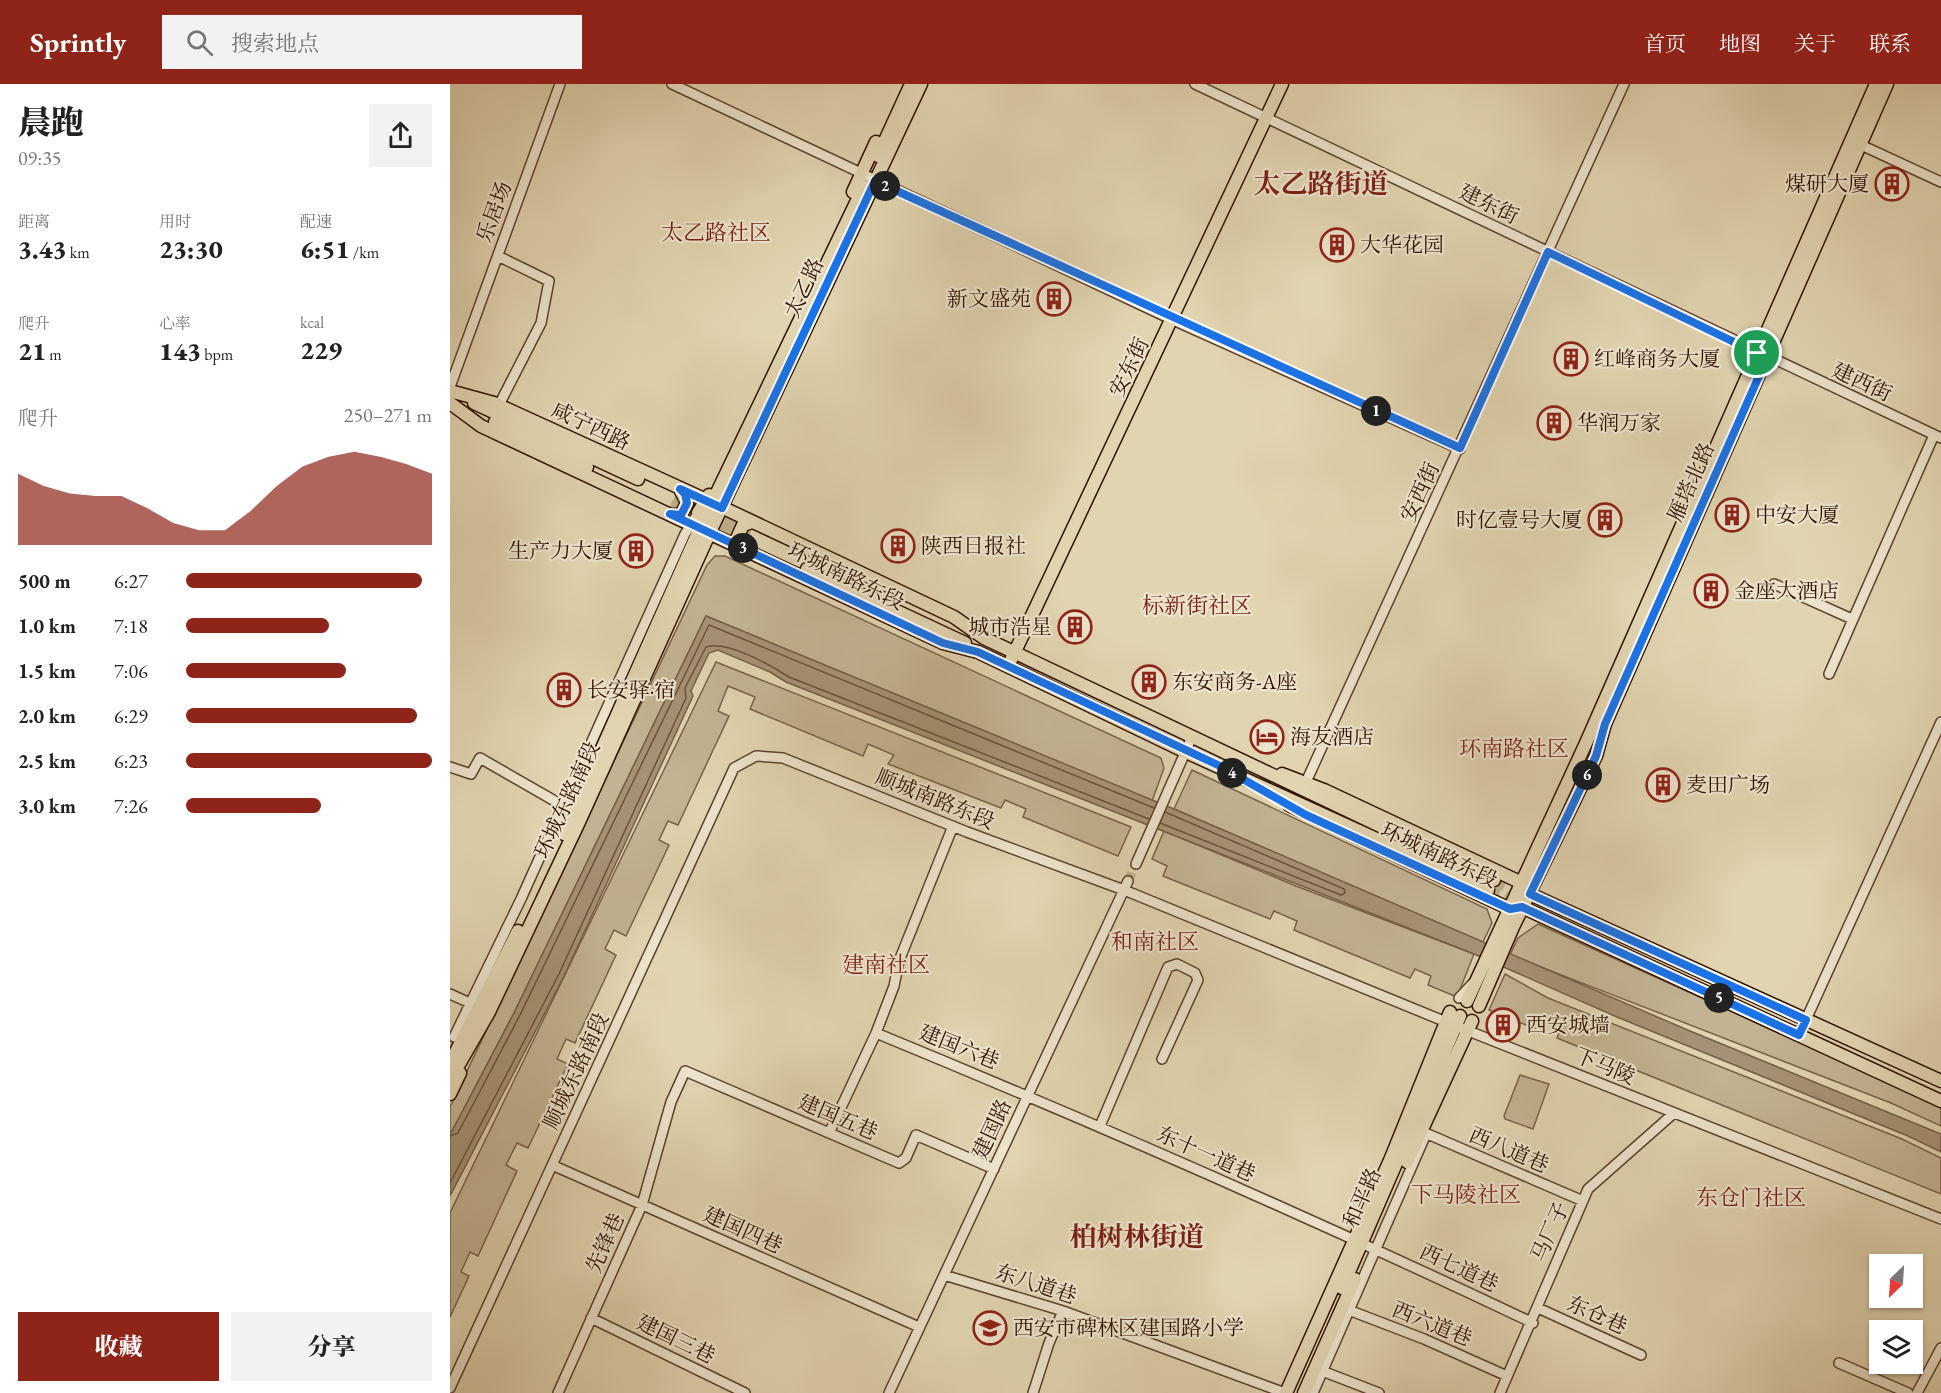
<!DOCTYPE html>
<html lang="zh">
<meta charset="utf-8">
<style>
:root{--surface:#fff;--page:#f2f2f2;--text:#222;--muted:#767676;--accent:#8f2418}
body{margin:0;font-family:"EB Garamond","Noto Serif SC",serif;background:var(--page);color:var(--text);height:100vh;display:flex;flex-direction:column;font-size:22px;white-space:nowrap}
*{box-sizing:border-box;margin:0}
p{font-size:20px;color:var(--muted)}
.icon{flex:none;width:33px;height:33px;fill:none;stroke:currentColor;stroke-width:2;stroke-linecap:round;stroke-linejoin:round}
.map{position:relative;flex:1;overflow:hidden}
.drawer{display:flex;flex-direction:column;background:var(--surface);width:450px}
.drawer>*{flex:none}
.needle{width:39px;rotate:205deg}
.tools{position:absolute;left:1419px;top:1170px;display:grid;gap:12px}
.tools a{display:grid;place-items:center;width:54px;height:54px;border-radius:0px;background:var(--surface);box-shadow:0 2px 4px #0004;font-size:30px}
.pin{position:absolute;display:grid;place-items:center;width:51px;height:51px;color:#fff;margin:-26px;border:3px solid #fff;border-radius:50%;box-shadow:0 2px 6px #0007}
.km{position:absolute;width:30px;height:30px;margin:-15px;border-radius:50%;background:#222;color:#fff;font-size:16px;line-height:30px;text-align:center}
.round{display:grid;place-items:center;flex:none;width:63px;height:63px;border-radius:0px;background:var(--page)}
.head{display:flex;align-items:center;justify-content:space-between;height:102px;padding:0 18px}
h1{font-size:33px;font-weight:800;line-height:45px}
.stats{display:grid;grid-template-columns:repeat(3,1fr);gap:9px;height:102px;padding:6px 18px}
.stats div{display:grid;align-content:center}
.stats b{font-size:26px;font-weight:800}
.stats small{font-size:16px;font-weight:400}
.stats p{font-size:16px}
.chart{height:168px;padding:12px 18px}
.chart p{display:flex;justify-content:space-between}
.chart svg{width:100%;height:108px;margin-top:6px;fill:var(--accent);opacity:.7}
.action{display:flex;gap:12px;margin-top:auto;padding:12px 18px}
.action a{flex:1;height:69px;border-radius:0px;background:var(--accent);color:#fff;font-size:24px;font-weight:800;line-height:69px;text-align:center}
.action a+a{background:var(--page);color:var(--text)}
ul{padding:0 18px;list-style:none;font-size:20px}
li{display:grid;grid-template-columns:96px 72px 1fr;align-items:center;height:45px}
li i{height:15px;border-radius:8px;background:var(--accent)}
header{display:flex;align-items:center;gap:36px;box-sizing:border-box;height:84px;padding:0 30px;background:var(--accent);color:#fff}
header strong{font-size:28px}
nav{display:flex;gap:33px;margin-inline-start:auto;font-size:21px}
.search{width:420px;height:54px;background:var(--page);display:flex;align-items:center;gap:15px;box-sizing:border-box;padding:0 21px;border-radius:0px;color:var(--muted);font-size:22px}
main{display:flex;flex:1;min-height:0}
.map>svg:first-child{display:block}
.green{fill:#c3b392;stroke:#7a6249;stroke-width:1.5}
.water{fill:#a59274;stroke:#775f46;stroke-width:1.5}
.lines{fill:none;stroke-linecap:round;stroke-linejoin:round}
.shore{stroke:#6b523a;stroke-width:1.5}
.minor-tunnel{stroke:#bead8d;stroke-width:9;stroke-dasharray:9 4.5;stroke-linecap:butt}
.major-tunnel{stroke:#bead8d;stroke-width:12;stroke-dasharray:12 6;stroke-linecap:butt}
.minor-casing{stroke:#5d422c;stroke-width:12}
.major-casing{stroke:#311200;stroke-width:15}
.minor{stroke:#ece3cc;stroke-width:9}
.major{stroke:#e1d4b0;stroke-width:12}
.route-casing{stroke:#fff;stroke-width:12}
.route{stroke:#1a73e8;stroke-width:8}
.labels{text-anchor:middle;stroke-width:4.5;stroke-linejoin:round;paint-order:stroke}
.poi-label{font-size:21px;fill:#311200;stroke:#ece3cc;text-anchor:start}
.street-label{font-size:21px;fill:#311200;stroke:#ece3cc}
.neighbourhood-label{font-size:22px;fill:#7a1f14;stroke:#ece3cc}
.district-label{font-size:27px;font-weight:bold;fill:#7a1f14;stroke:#ece3cc}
</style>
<header>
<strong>Sprintly</strong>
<div class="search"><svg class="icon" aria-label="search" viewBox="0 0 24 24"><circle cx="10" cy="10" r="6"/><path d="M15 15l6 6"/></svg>搜索地点</div>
<nav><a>首页</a><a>地图</a><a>关于</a><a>联系</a></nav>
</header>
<main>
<section class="drawer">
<div class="head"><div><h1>晨跑</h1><p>09:35</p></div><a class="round"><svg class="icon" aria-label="share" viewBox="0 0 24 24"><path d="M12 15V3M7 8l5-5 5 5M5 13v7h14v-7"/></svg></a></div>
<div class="stats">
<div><p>距离</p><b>3.43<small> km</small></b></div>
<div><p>用时</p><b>23:30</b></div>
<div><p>配速</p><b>6:51<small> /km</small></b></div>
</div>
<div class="stats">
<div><p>爬升</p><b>21<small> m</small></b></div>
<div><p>心率</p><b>143<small> bpm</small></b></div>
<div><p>kcal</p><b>229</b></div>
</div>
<div class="chart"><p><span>爬升</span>250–271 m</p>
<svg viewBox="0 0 160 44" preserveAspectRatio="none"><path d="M0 44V15L10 20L20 23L30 24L40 24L50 29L60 35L70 38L80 38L90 30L100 20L110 12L120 8L130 6L140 8L150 11L160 15V44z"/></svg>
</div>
<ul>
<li><b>500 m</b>6:27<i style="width:96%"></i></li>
<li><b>1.0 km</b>7:18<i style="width:58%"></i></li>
<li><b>1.5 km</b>7:06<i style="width:65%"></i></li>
<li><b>2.0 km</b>6:29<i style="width:94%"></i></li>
<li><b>2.5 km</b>6:23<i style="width:100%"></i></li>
<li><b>3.0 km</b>7:26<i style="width:55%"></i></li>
</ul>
<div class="action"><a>收藏</a><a>分享</a></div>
</section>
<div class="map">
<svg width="1491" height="1309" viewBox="0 0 1491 1309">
<rect width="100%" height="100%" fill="#e1d4b0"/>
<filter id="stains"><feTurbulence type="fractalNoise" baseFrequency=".00333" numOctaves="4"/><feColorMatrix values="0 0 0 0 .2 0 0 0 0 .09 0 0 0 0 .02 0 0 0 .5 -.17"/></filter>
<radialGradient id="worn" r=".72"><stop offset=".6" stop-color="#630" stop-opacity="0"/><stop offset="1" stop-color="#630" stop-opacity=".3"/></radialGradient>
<path class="green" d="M265 472H275L711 674 714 684 702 717 256 532 64 929 0 1051V1023L257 481Z
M266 578 681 743 668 772 573 733 576 725 555 716 551 724 438 680 444 671 418 660 413 672 300 625 305 613 278 602 268 627 279 632 228 741 218 737 209 756 219 761 176 852 164 846 155 865 166 871 125 959 116 955 107 975 118 980 78 1064 67 1059 56 1081 67 1087 28 1172 20 1168 11 1188 19 1192 0 1233V1129Z
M742 686 1037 825 1042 839 1033 858 724 725Z
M714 747 846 802 1024 870 1007 913 978 901 981 892 965 885 960 894 844 846 847 837 824 827 820 835 713 792 717 782 702 775Z
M1088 840 1491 1022V1042L1441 1019 1060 871 1068 854Z
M1055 890 1098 914 1452 1055 1491 1074V1110L1107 954 1111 944 1096 938 1091 947 1039 926Z
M1070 991 1099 1000 1083 1045 1055 1035 1054 1032Z"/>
<path class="water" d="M256 532 724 725 1240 947 1491 1050V1068L1458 1052 1167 933 1024 870 336 598 320 588 268 566 259 569 241 607 243 612 114 892 0 1112V1051L64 929Z"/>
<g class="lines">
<path class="shore" d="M710 739 891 811 895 809 894 805 715 728
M0 1052 8 1049 70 931 259 541 704 724
M0 1099 109 890 236 614 235 604 256 563C277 556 320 581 339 593L699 735"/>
<path class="minor-tunnel" d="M678 797 686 780"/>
<path class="major-tunnel" d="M225 412 303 447
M220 422 298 458
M1044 796 1076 811
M1038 806 1073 821"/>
<g class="minor-casing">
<path id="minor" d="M222 0 723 236 1010 365
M745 0 1491 354
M1411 61 1491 98
M48 172 99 197 91 239 49 321
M0 303 110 0
M1324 500 1402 535
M1379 590 1484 351
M0 683 21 690 30 674 117 724
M856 698 1174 0
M686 780 741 655
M0 910 20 919
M1009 914 1023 899
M426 949C647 1040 866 1136 1083 1239
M1349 951 1491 638
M4 953 71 815 235 450 248 429
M650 1042 718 883 727 880 745 889 748 896 712 975
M380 1047 426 949 444 902 449 877 503 742
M973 1048 1133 1117
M102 1081 469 1243
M494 1191 613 1227 835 1309
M1088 1224 1191 1271
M896 1225 974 1255 1057 1292
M141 1234 295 1309
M1389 1279 1458 1309
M867 1285 929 1309
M0 1304 284 684 306 672 333 674 517 748 674 806 1006 942 1491 1135
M108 1309 192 1121 221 1018 235 987 449 1079 456 1074 466 1051 544 1085
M439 1309 678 797
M583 1309 599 1259 613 1227
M863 1309 976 1050
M1050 1309 1138 1105 1224 1029
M1467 1309 1491 1264"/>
</g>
<g class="major-casing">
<path id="major" d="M428 72 461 0
M403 108 426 58
M0 307 44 319 263 419 504 533 534 554 1044 796
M0 319 31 342 493 559 528 568 736 668 1038 806
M24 319 188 395
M45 338 137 383
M248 429 259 411
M221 431H231L237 419 230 405
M291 463 287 454 293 441 302 438
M357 485 515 559
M561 576 832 0
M832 690 874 706 1072 799 1080 810 1491 997
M839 721 1060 825 1072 823 1491 1017
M114 750 250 444 414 102
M1017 917 1136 659 1426 0
M1029 922 1063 843 1146 672 1155 640 1437 0
M0 979 68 847
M0 996 39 928 129 738 260 448 471 0
M0 1010 10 989
M957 1078 1022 937
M892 1204 1010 932
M836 1309 941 1074 1000 928
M854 1309 905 1195"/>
</g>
<use href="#minor" class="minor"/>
<use href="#major" class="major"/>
</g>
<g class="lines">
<g class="route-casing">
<path id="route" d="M425 97 1010 364 1098 168 1317 274 1155 640 1146 672 1080 810 1356 936 1349 951 1072 823 1060 825 856 731 770 682 528 568 493 559 220 430 231 431 237 419 235 410 230 405 272 424Z"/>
</g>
<use href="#route" class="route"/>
</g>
<defs>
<g id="building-ring" transform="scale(1.725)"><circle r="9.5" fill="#ece3cc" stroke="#8f2418" stroke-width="1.5"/><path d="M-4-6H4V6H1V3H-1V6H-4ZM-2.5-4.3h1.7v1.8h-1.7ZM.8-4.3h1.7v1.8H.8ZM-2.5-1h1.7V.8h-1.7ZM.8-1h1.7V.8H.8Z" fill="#8f2418"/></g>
<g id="hotel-ring" transform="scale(1.725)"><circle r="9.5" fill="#ece3cc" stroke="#8f2418" stroke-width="1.5"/><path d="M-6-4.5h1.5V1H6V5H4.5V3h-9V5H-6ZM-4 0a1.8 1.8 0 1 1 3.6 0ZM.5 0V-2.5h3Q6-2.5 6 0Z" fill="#8f2418"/></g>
<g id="school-ring" transform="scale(1.725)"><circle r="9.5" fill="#ece3cc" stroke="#8f2418" stroke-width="1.5"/><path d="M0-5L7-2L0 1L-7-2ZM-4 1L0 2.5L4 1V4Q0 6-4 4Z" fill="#8f2418"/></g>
</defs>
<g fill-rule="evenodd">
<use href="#building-ring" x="1442" y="100"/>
<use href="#building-ring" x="887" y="161"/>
<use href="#building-ring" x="604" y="215"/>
<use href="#building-ring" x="1121" y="275"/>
<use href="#building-ring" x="1104" y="339"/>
<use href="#building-ring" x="1282" y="431"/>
<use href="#building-ring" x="1155" y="436"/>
<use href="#building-ring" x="448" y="462"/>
<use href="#building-ring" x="186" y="467"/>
<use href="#building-ring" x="1261" y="507"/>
<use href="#building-ring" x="625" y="543"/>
<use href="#building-ring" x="699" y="598"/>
<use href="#building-ring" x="114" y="606"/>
<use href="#hotel-ring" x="817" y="653"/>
<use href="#building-ring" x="1213" y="701"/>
<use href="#building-ring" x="1053" y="941"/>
<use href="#school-ring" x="540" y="1244"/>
</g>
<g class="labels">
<g class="poi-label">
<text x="1419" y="107" text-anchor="end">煤研大厦</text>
<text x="910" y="168">大华花园</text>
<text x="581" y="222" text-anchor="end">新文盛苑</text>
<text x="1144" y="282">红峰商务大厦</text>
<text x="1127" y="346">华润万家</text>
<text x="1305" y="438">中安大厦</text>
<text x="1132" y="443" text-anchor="end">时亿壹号大厦</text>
<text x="471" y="469">陕西日报社</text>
<text x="163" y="474" text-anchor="end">生产力大厦</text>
<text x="1284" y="514">金座大酒店</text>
<text x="602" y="550" text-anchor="end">城市浩星</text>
<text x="722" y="605">东安商务-A座</text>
<text x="137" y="613">长安驿·宿</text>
<text x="840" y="660">海友酒店</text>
<text x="1236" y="708">麦田广场</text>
<text x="1076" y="948">西安城墙</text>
<text x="563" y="1251">西安市碑林区建国路小学</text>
</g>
<g class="street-label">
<text transform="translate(1039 120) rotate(26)" y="7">建东街</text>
<text transform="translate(44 128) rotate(-70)" y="7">乐居场</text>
<text transform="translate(354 204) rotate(-65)" y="7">太乙路</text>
<text transform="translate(679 283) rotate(-64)" y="7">安东街</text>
<text transform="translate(1412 298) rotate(25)" y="7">建西街</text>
<text transform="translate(141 342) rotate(25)" y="7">咸宁西路</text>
<text transform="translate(1241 398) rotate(-66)" y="7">雁塔北路</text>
<text transform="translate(970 408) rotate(-65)" y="7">安西街</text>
<text transform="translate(396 492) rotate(26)" y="7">环城南路东段</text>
<text transform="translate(485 715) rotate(22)" y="7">顺城南路东段</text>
<text transform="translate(117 716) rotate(-65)" y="7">环城东路南段</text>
<text transform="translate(989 771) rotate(25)" y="7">环城南路东段</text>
<text transform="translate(509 963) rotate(22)" y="7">建国六巷</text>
<text transform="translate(1155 982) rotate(22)" y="7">下马陵</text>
<text transform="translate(126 987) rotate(-65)" y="7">顺城东路南段</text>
<text transform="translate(388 1033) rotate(23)" y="7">建国五巷</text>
<text transform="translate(542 1045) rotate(-65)" y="7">建国路</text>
<text transform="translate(1059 1066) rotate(23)" y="7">西八道巷</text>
<text transform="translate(756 1070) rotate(24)" y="7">东十一道巷</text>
<text transform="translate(912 1114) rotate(-66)" y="7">和平路</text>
<text transform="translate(293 1146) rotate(24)" y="7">建国四巷</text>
<text transform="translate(1100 1148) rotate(-66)" y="7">马厂子</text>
<text transform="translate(155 1159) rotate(-66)" y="7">先锋巷</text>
<text transform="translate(1009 1184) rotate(25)" y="7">西七道巷</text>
<text transform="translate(586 1200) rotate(18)" y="7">东八道巷</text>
<text transform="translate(1147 1231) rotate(24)" y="7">东仓巷</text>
<text transform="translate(982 1240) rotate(22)" y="7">西六道巷</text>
<text transform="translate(226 1255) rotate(26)" y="7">建国三巷</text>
</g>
<g class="neighbourhood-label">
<text x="266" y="156">太乙路社区</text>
<text x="747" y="529">标新街社区</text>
<text x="1064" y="672">环南路社区</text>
<text x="705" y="865">和南社区</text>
<text x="436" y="888">建南社区</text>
<text x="1016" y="1118">下马陵社区</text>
<text x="1301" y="1121">东仓门社区</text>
</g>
<g class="district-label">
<text x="871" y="109">太乙路街道</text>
<text x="687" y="1162">柏树林街道</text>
</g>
</g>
<rect width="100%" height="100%" filter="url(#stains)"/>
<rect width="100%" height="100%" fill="url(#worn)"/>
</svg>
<div class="tools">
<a><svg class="needle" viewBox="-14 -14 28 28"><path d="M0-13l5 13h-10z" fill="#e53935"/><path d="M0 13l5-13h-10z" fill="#767676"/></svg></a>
<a><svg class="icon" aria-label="layers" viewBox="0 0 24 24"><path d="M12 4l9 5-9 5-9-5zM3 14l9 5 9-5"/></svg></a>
</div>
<div class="pin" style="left:1307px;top:269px;background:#1e9e55"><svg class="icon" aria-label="arrive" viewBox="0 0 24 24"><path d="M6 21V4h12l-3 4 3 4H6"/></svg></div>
<b class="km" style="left:926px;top:327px">1</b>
<b class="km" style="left:435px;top:102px">2</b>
<b class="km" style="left:293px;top:464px">3</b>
<b class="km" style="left:782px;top:689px">4</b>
<b class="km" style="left:1269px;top:914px">5</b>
<b class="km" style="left:1137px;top:691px">6</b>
</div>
</main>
